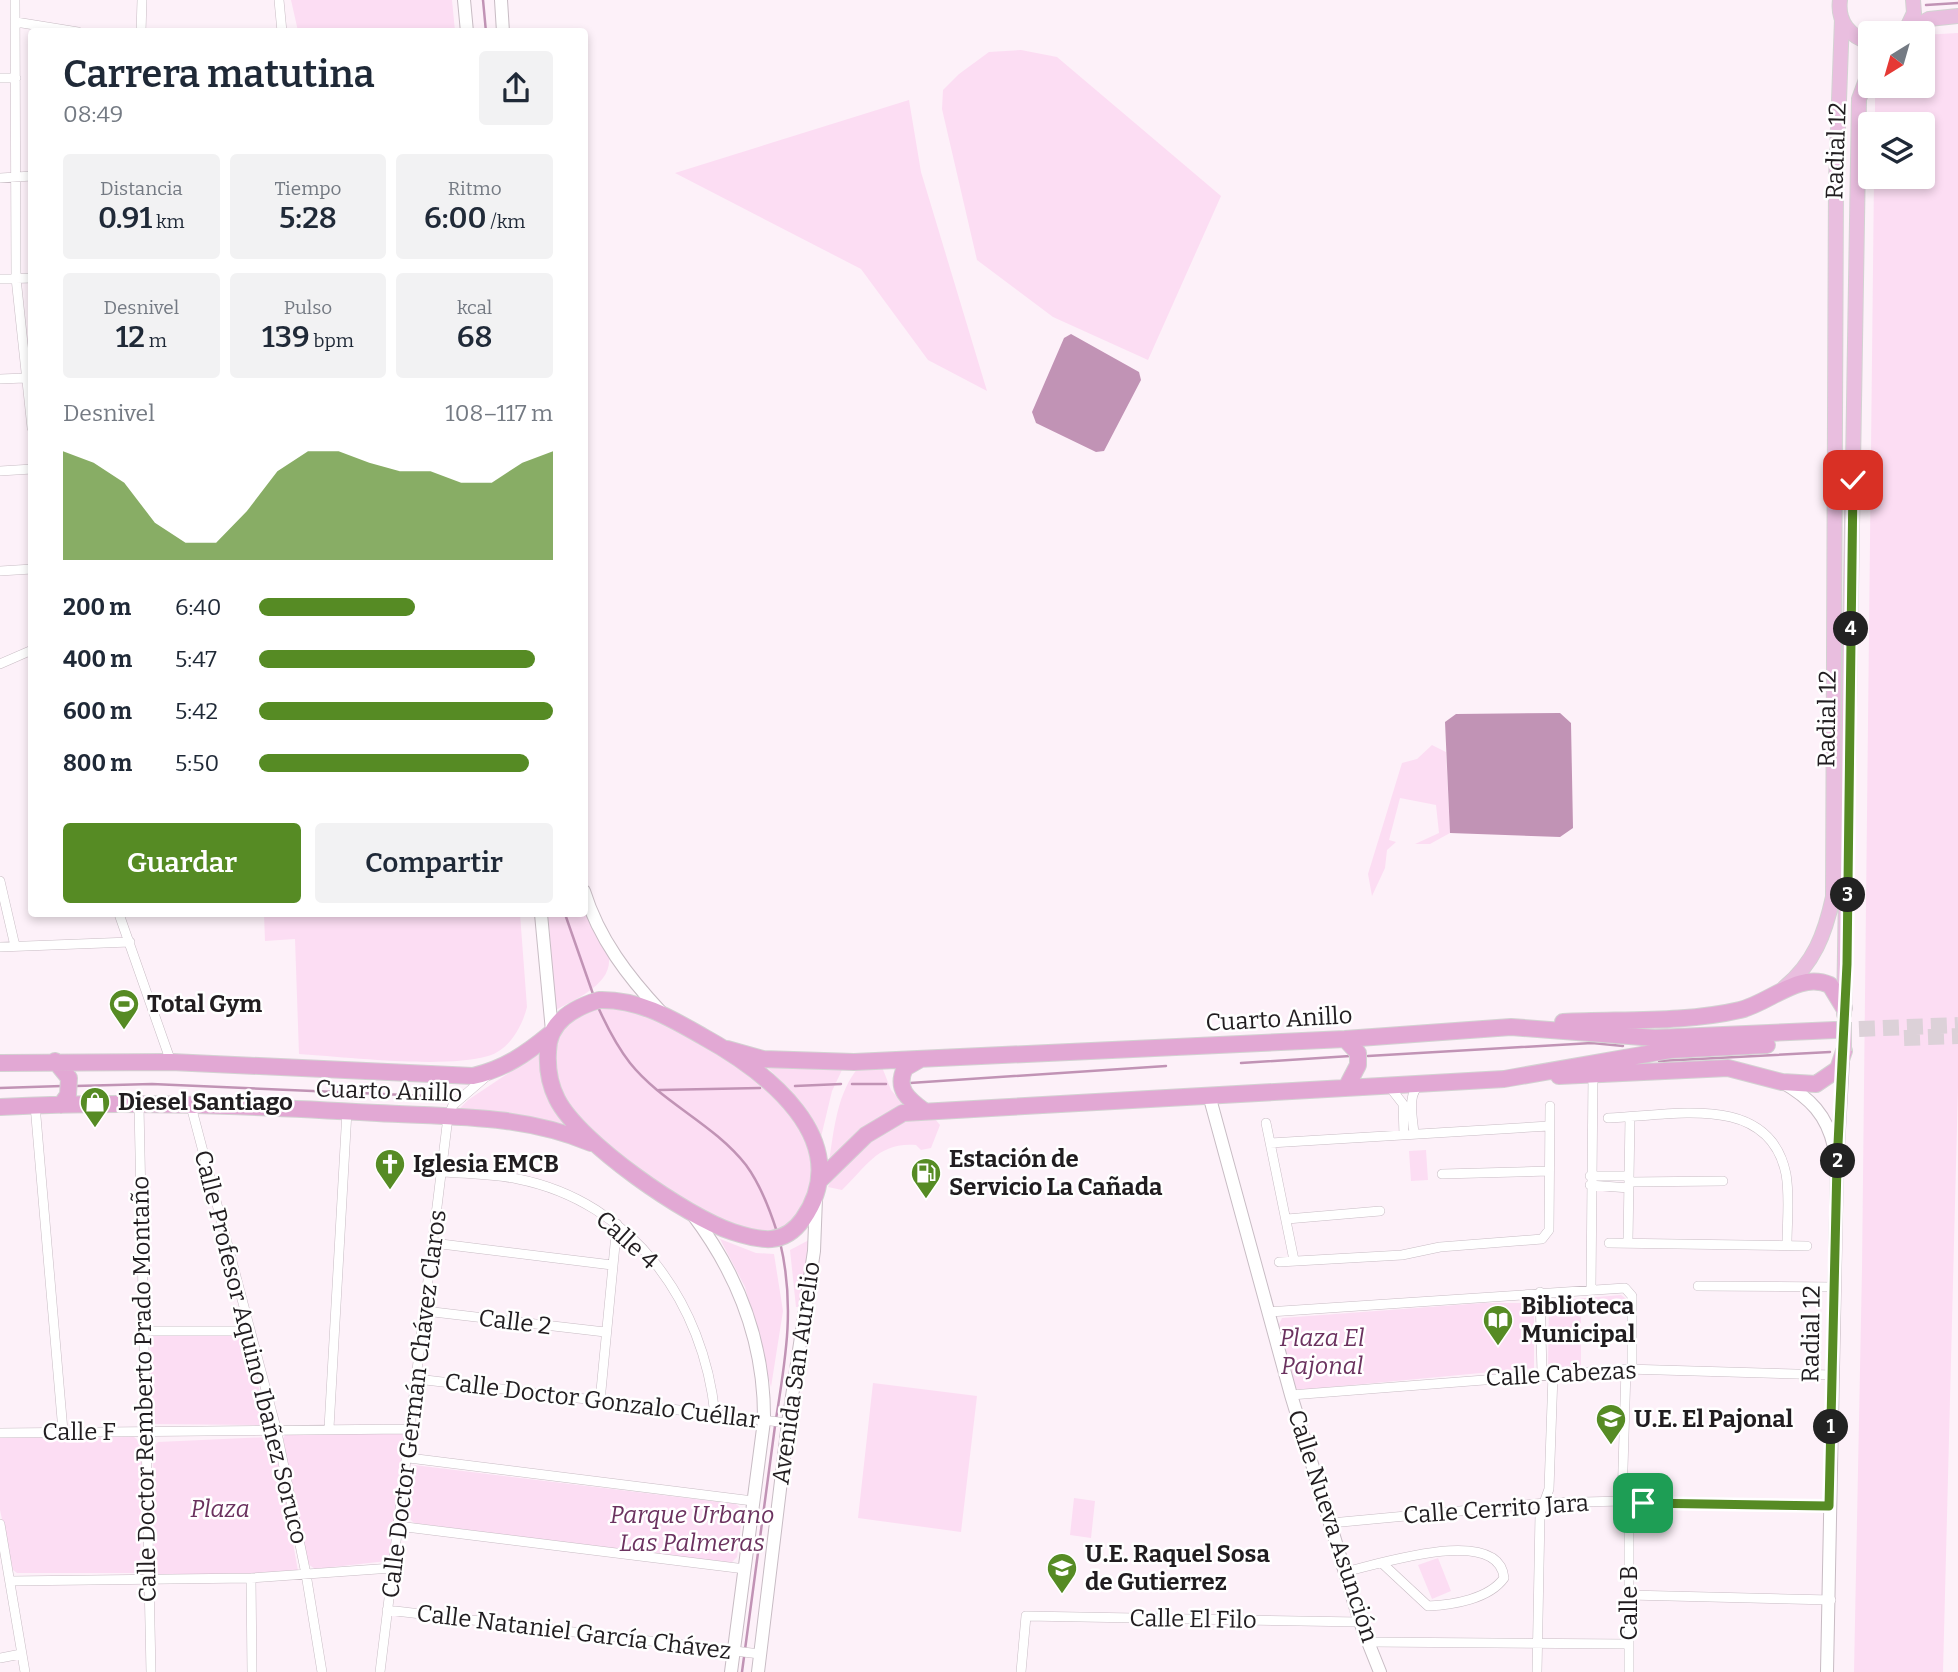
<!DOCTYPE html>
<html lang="es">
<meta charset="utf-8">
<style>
:root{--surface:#fff;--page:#f2f2f3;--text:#1f2937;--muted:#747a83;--accent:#568b24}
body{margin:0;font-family:Bitter,serif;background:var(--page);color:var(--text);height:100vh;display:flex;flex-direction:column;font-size:26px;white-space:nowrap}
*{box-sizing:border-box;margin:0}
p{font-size:23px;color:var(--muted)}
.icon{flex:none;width:38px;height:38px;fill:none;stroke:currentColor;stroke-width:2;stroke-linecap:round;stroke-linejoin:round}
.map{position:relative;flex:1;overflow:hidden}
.details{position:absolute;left:28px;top:28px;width:560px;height:889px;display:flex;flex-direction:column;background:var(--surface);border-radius:7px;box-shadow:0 4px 10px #0003}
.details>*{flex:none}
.needle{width:46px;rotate:217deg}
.tools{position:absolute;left:1858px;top:21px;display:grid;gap:14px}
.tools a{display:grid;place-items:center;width:77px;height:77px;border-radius:7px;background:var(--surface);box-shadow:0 4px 10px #0003;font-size:35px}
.pin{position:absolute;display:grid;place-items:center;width:60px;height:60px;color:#fff;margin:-30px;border-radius:14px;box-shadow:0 4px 10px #0006}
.km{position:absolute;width:35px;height:35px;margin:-18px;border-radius:50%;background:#222;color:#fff;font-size:19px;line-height:35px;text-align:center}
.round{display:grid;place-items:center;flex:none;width:74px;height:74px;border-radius:7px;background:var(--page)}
.head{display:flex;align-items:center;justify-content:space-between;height:119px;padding:0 35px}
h1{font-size:38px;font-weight:600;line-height:52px}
.stats{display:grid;grid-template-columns:repeat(3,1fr);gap:10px;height:119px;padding:7px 35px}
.stats div{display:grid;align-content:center;border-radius:7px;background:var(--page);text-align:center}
.stats b{font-size:30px;font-weight:600}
.stats small{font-size:19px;font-weight:400}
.stats p{font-size:19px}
.chart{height:196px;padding:14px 35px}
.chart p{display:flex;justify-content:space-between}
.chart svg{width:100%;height:126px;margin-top:7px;fill:var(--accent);opacity:.7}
.button{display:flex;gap:14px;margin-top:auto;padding:14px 35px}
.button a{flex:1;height:80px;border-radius:7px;background:var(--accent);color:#fff;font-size:28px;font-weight:600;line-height:80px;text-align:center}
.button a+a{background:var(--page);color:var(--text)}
ul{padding:0 35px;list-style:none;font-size:23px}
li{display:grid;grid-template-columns:112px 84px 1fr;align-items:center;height:52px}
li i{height:18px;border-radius:9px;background:var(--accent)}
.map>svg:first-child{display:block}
.green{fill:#fcddf3}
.water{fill:#c193b5}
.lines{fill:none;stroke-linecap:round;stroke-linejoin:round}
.stream{stroke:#c193b5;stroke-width:2.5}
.trunk-tunnel{stroke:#dcd1d8;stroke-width:16;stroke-dasharray:16 8;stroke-linecap:butt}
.minor-casing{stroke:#c8bcc4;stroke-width:10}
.tertiary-casing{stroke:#c8bcc4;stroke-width:14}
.secondary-casing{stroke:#c8bcc4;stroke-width:14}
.primary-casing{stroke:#d3d2d2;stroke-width:16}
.trunk-casing{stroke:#d3d2d2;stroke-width:18}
.minor{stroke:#fff;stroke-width:9}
.tertiary{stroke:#fff;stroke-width:12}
.secondary{stroke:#fff;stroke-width:12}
.primary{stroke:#e9bedf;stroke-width:14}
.trunk{stroke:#e2a8d4;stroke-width:16}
.primary-bridge-casing{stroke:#d3d2d2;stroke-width:16;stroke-linecap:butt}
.primary-bridge{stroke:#e9bedf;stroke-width:14}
.route-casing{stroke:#fff;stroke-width:14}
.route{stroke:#568b24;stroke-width:9}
.labels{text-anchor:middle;stroke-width:5;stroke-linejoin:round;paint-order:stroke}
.street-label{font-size:24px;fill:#211d20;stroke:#fff}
.poi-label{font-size:24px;font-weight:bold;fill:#211d20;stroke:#fff;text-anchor:start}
.park-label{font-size:24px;font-style:italic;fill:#6b325f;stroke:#fff}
</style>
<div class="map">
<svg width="1958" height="1672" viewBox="0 0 1958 1672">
<rect width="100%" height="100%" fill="#fdf1f9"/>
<path class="green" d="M291 0H452L455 31H298Z
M1958 33V1087L1943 1672H1854L1862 1269 1874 177H1923V124H1875V86H1923V35Z
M1021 50 1057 57 1221 196 1148 360 1053 317 977 260 942 109 943 90 959 74 989 52Z
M909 100 921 172 987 391 928 360 861 269 675 173Z
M1432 745 1446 752 1450 833 1430 844H1415L1439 833 1436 805 1400 798 1389 840 1396 842 1387 850 1385 868 1372 896 1368 874 1402 763 1417 759Z
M585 910C590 925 608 944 609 959 611 985 574 1000 556 1010L548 914H584Z
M264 914H520L527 1007C522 1027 509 1050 488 1056 444 1069 348 1057 299 1054L295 939 265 941Z
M616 1005C639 1014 664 1021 686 1031 722 1049 816 1118 814 1162 813 1188 800 1210 785 1231 778 1232 771 1235 764 1234 708 1226 600 1150 566 1104 546 1077 551 1027 584 1011 593 1007 606 1007 616 1005Z
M540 1052C541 1085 550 1104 570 1129L456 1112 468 1100Z
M764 1064 785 1068 842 1070 832 1091 821 1137 790 1090Z
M859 1067H882L891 1090 905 1106 829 1162C834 1130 837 1092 859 1067Z
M908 1117 935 1119 940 1125 931 1148 921 1150 916 1145C878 1142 867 1166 842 1190L828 1187C837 1164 885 1128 908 1117Z
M1426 1150 1428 1180 1411 1181 1409 1151Z
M720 1239 756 1253 774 1254 783 1311 771 1387 745 1287Z
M809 1240 800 1307H796L790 1250Z
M1621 1295 1628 1300V1307L1581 1310V1368L1548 1367 1549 1301Z
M1483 1303H1534V1368L1300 1390 1293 1387 1277 1328 1282 1318Z
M240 1334 247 1338 267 1422 262 1425 152 1424 150 1338 153 1336Z
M873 1383 977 1396 961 1532 858 1518Z
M287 1433H404L390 1558 387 1561 315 1569 308 1564 283 1438Z
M134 1437 142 1444 140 1570 136 1573H17L13 1570 0 1510V1438Z
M269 1437 275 1442 298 1571 295 1574 161 1578 154 1570 153 1448 158 1442Z
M414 1465 736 1504 743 1510 737 1557 730 1564 414 1523 406 1515 411 1469Z
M1074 1498 1095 1501 1091 1538 1070 1535Z
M1438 1558 1451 1591 1432 1599 1418 1565Z"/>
<path class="water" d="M1071 334 1139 372 1141 380 1104 451 1096 452 1036 423 1032 412 1064 338Z
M1560 713 1571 723 1573 828 1560 837 1450 833 1445 722 1456 714Z"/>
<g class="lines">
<path class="stream" d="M483 0 486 32
M1926 5 1958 3
M565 914 593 994
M598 1007C607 1027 616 1045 630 1063 662 1103 713 1123 746 1165 760 1184 770 1210 777 1232
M1368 1056 1592 1043 1623 1046
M1659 1061 1830 1052
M1241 1063 1350 1056
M910 1083 1166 1066
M852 1084H886
M75 1086 152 1084 429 1096
M795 1086 841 1084
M0 1088 62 1086
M659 1090 760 1088
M776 1419C786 1357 795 1304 780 1242
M742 1672 775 1426"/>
<path class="trunk-tunnel" d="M1835 1030 1958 1025
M1904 1038 1958 1036"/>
<g class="minor-casing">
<path id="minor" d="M15 0 16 278 32 428
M279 0 282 32
M16 22 78 32
M141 32 142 0
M0 78H16
M0 178 32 176
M0 279 32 278
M0 379 25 378
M0 471 32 469
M0 571 32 569
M0 664 32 650
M0 881 15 946
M119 914 171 1062
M0 947 130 942
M1389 1086 1403 1104 1404 1135
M35 1105 63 1431
M139 1106 151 1672
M191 1106 276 1428 306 1574 322 1672
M1608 1118C1670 1116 1769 1091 1786 1174 1790 1197 1787 1221 1787 1244
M1266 1123 1294 1260
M1414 1134C1413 1118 1406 1093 1421 1084
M1270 1143 1549 1126
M444 1172C469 1174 494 1174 518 1179 633 1202 704 1303 715 1415
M1442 1174 1549 1171
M1590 1176H1629
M1629 1182 1723 1181
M1590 1185 1629 1188
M1287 1219 1380 1211
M1628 1241 1630 1117
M433 1243 612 1265
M1609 1243 1807 1246
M1279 1262 1402 1255 1440 1247 1542 1239 1549 1230 1550 1106
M1698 1286 1835 1287
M1591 1288 1593 1074
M1540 1292 1542 1374
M425 1311 605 1332
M1268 1312 1625 1288 1632 1296V1369
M143 1331H250
M1626 1369 1622 1501 1629 1510V1672
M417 1379 788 1423
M1291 1395 1626 1369 1832 1375
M600 1401 617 1224
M329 1428 347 1111
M0 1433 410 1429
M409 1458 753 1501
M1331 1523 1545 1503 1622 1501 1829 1506
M0 1524 25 1672
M398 1526 745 1569
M1344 1572C1377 1565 1499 1524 1504 1578 1489 1599 1453 1605 1428 1606L1384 1565
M251 1578 252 1672
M10 1581 251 1578 392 1568
M1629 1595 1831 1600
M387 1610 760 1654
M1369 1642 1629 1644
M0 1658 21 1654
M380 1672 448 1117 453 1105 488 1075
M1021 1672 1026 1616 1360 1622
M1537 1672 1540 1514 1549 1489 1553 1374"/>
</g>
<g class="tertiary-casing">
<path id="tertiary" d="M1782 1082C1810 1098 1827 1115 1834 1147
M1209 1095 1291 1395 1360 1622 1380 1672
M1827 1672 1837 1164 1843 1060"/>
</g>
<g class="secondary-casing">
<path id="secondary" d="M464 0 467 32
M501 0 503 32
M584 891C599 939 628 977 662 1013
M541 914 552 1031
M693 1215C739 1276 765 1343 764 1421L731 1672
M758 1672 788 1423 814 1251 816 1198"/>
</g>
<g class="primary-casing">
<path id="primary" d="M1840 0C1837 22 1850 37 1871 43
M1906 30 1914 13 1913 0
M1903 33 1929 19 1958 16
M1784 988C1814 963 1825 934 1833 897L1836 181 1842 19
M1844 1014 1859 99 1871 66"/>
</g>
<g class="trunk-casing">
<path id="trunk" d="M599 1000C638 999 669 1017 702 1036 764 1070 858 1140 803 1219 784 1246 761 1241 733 1232 687 1217 579 1143 557 1099 550 1085 547 1068 548 1052 548 1022 573 1008 599 1000Z
M1563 1022C1621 1019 1684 1023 1740 1010 1770 1003 1799 971 1830 985L1844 1008
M1345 1039 1358 1053V1065L1346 1088
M727 1049 763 1059 854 1062 1345 1039 1511 1027 1655 1038 1835 1030
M919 1060 905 1068C895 1089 908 1099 924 1111
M55 1061 69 1078 68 1095 61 1105
M0 1063 171 1062 473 1076C504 1069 526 1054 550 1034
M1559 1076 1728 1068 1782 1082 1816 1084 1838 1069 1844 1051
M0 1107C125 1100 252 1106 377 1113 450 1117 522 1114 591 1143
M821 1179 866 1135 903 1113 1504 1079 1670 1050 1767 1045"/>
</g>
<use href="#minor" class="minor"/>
<use href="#tertiary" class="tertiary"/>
<use href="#secondary" class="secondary"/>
<use href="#primary" class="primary"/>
<use href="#trunk" class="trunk"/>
<g class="primary-bridge-casing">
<path id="primary-bridge" d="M1844 1051V1022"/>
</g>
<use href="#primary-bridge" class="primary-bridge"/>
</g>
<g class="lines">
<g class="route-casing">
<path id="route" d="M1643 1503 1829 1506 1837 1164 1847 964 1853 480"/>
</g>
<use href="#route" class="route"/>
</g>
<defs>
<g id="stadium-pin" transform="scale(1.575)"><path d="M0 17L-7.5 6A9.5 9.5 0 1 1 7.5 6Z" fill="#568b24" stroke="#fff"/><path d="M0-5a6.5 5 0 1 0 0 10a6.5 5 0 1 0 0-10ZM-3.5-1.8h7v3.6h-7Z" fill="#fff"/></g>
<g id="shop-pin" transform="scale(1.575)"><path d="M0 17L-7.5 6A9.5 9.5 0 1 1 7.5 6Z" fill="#568b24" stroke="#fff"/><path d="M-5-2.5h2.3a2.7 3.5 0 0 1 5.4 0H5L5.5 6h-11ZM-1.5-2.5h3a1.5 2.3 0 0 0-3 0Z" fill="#fff"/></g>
<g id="church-pin" transform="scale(1.575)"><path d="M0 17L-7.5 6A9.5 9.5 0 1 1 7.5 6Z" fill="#568b24" stroke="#fff"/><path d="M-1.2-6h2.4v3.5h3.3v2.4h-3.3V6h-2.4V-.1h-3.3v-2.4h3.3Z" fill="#fff"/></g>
<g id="fuel-pin" transform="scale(1.575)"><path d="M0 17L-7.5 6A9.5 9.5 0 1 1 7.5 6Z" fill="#568b24" stroke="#fff"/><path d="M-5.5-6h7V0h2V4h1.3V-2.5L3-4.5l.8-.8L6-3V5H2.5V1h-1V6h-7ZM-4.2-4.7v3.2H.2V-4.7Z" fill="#fff"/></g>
<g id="library-pin" transform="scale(1.575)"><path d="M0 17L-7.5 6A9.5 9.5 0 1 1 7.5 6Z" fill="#568b24" stroke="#fff"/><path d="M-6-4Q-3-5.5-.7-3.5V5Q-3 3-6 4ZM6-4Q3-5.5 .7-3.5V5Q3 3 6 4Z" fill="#fff"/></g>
<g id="school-pin" transform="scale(1.575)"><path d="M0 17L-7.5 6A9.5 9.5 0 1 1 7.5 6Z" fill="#568b24" stroke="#fff"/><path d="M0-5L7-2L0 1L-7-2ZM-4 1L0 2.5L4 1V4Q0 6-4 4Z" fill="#fff"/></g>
</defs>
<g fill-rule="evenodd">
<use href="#stadium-pin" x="124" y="1004"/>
<use href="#shop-pin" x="95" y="1102"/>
<use href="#church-pin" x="390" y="1164"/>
<use href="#fuel-pin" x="926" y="1173"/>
<use href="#library-pin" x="1498" y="1320"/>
<use href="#school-pin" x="1611" y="1419"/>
<use href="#school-pin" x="1062" y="1568"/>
</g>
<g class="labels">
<g class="street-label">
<text transform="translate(1836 151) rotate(-88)" y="8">Radial 12</text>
<text transform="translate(1827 719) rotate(-89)" y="8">Radial 12</text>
<text transform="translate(1279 1019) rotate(-3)" y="8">Cuarto Anillo</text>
<text transform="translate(389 1091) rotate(2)" y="8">Cuarto Anillo</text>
<text transform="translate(627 1240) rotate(42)" y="8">Calle 4</text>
<text transform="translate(515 1322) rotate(7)" y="8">Calle 2</text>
<text transform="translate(1811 1334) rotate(-89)" y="8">Radial 12</text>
<text transform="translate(251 1347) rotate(76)" y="8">Calle Profesor Aquino Ibañez Soruco</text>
<text transform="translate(796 1373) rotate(-82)" y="8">Avenida San Aurelio</text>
<text transform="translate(1561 1374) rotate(-3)" y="8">Calle Cabezas</text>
<text transform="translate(144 1389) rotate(-91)" y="8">Calle Doctor Remberto Prado Montaño</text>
<text transform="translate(602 1401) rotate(7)" y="8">Calle Doctor Gonzalo Cuéllar</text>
<text transform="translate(414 1404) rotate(-83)" y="8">Calle Doctor Germán Chávez Claros</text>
<text x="79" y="1440">Calle F</text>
<text transform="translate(1496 1509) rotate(-4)" y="8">Calle Cerrito Jara</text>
<text transform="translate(1333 1526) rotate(72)" y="8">Calle Nueva Asunción</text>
<text transform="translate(1629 1603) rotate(-90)" y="8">Calle B</text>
<text transform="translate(1193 1619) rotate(1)" y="8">Calle El Filo</text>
<text transform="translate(574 1632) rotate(7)" y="8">Calle Nataniel García Chávez</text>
</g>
<g class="poi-label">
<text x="147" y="1012">Total Gym</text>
<text x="118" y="1110">Diesel Santiago</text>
<text x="949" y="1167">Estación de<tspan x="949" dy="28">Servicio La Cañada</tspan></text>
<text x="413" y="1172">Iglesia EMCB</text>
<text x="1521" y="1314">Biblioteca<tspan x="1521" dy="28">Municipal</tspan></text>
<text x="1634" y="1427">U.E. El Pajonal</text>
<text x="1085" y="1562">U.E. Raquel Sosa<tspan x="1085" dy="28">de Gutierrez</tspan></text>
</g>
<g class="park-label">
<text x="1322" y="1346">Plaza El<tspan x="1322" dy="28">Pajonal</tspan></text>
<text x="220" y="1517">Plaza</text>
<text x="692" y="1523">Parque Urbano<tspan x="692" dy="28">Las Palmeras</tspan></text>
</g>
</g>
</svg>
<div class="tools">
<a><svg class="needle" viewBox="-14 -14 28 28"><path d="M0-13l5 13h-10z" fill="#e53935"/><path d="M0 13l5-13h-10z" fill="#747a83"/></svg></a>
<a><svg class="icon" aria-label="layers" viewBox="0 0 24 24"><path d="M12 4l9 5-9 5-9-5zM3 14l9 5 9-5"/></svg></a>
</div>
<div class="pin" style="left:1643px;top:1503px;background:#1e9e55"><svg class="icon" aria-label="arrive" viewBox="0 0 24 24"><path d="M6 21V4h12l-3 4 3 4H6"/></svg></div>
<div class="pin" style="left:1853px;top:480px;background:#d93025"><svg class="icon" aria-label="check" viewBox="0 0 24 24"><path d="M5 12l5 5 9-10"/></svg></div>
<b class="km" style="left:1831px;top:1427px">1</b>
<b class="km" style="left:1838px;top:1161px">2</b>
<b class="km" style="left:1848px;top:895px">3</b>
<b class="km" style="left:1851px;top:629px">4</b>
<section class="details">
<div class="head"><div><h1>Carrera matutina</h1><p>08:49</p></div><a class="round"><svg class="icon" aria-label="share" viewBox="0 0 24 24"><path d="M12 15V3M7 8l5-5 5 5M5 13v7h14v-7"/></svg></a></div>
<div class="stats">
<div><p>Distancia</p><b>0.91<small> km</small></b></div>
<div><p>Tiempo</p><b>5:28</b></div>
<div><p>Ritmo</p><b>6:00<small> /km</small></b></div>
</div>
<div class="stats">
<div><p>Desnivel</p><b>12<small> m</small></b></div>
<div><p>Pulso</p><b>139<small> bpm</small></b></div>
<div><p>kcal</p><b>68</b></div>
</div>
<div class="chart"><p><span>Desnivel</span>108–117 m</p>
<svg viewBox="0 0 160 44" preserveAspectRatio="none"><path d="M0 44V6L10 10L20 17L30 31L40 38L50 38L60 27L70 13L80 6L90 6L100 10L110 13L120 13L130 17L140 17L150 10L160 6V44z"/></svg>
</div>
<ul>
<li><b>200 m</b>6:40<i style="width:53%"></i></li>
<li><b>400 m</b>5:47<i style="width:94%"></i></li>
<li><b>600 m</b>5:42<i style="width:100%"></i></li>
<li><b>800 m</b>5:50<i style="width:92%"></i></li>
</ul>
<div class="button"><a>Guardar</a><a>Compartir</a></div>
</section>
</div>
